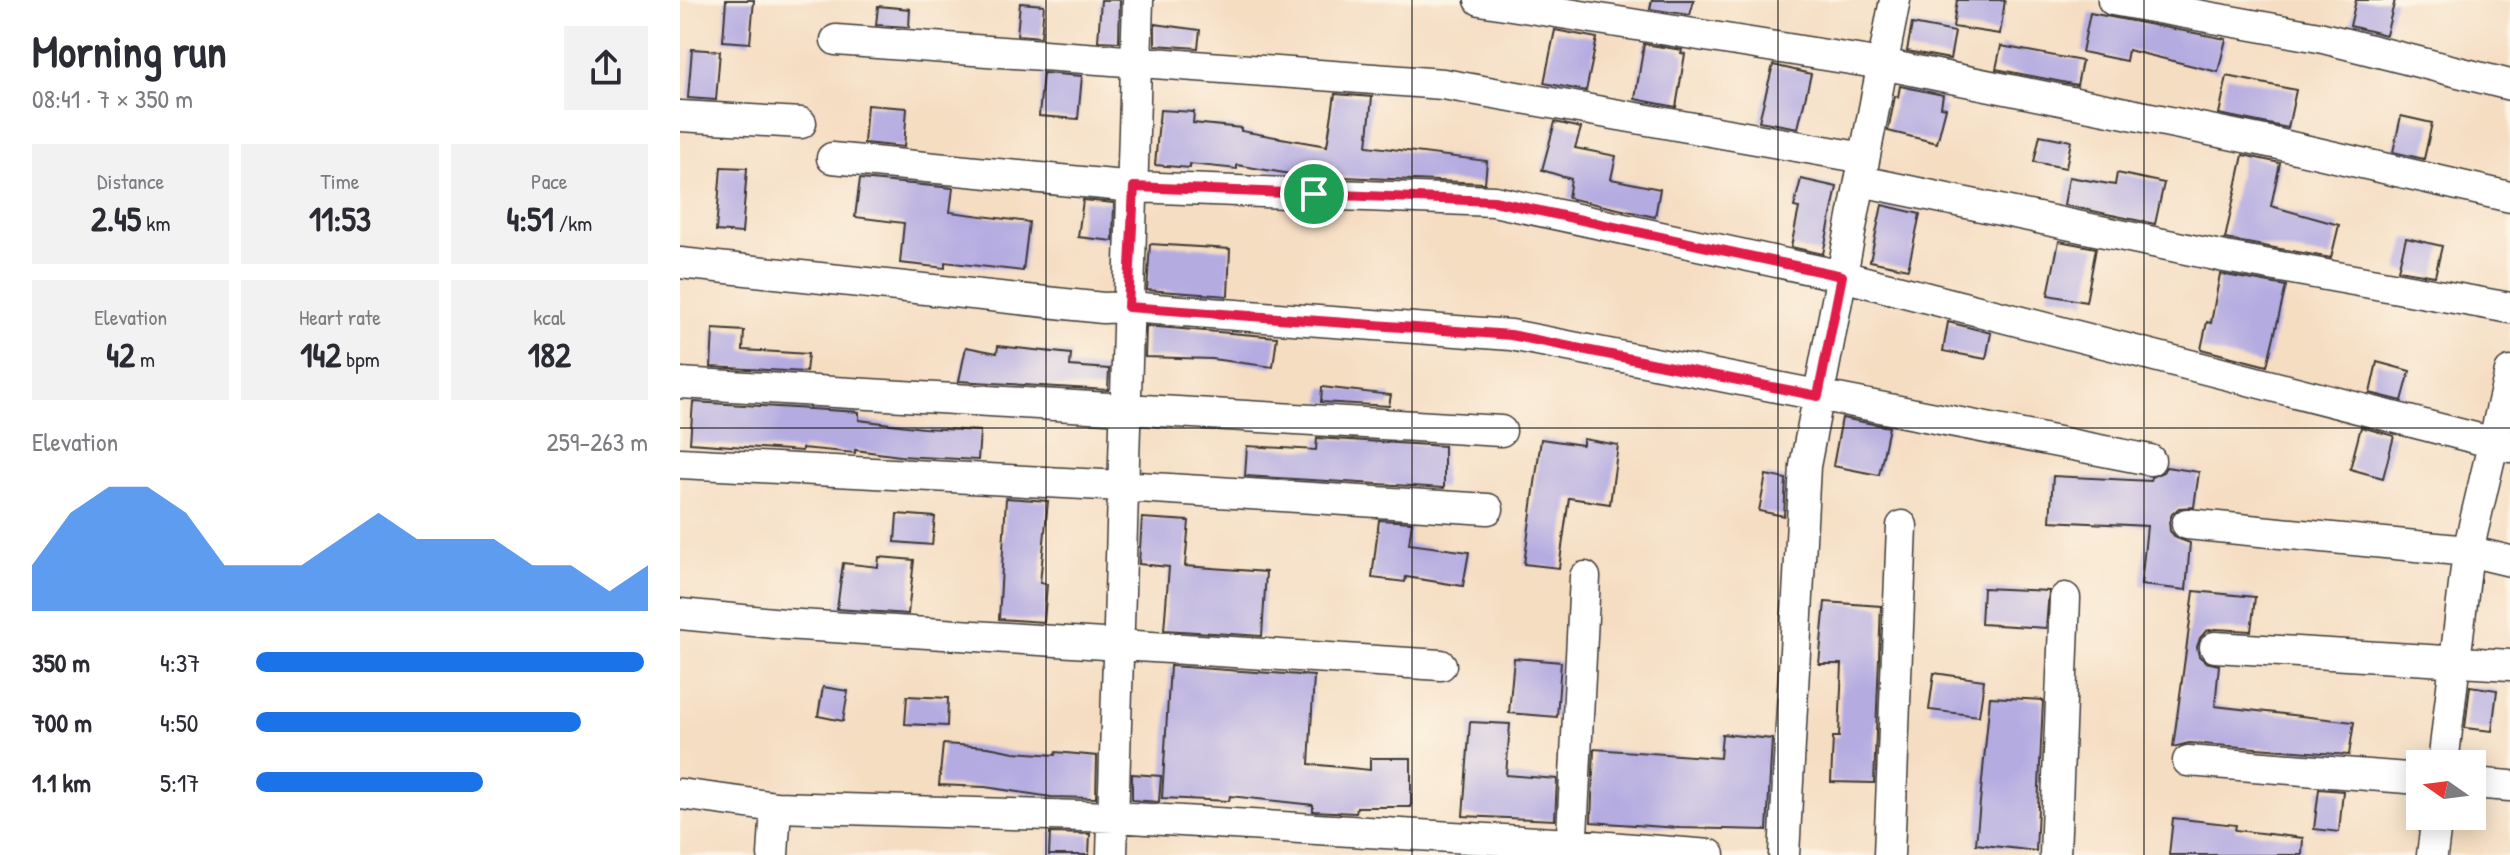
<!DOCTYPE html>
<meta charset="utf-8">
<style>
:root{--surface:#fff;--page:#f2f2f3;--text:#2b2b33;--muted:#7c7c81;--accent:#1a73e8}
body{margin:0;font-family:"Patrick Hand",sans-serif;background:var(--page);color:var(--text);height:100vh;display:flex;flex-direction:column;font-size:30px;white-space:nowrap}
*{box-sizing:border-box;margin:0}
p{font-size:26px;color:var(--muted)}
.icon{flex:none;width:44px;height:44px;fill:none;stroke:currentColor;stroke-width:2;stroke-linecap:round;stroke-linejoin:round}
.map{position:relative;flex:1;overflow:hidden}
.panel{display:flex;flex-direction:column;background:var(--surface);width:680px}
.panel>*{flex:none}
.needle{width:52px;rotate:284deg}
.controls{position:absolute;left:1726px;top:750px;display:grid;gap:16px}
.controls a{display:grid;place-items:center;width:80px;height:80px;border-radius:0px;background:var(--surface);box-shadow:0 4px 20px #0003;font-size:40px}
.pin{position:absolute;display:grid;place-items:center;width:68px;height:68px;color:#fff;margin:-34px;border:4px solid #fff;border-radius:50%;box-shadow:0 2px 8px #0007}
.round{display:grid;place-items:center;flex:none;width:84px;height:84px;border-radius:0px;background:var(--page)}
.summary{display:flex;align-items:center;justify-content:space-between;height:136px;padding:0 32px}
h1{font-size:44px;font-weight:700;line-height:60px}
.stats{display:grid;grid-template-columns:repeat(3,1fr);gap:12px;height:136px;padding:8px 32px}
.stats div{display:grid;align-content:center;border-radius:0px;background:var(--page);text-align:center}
.stats b{font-size:34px;font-weight:700}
.stats small{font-size:22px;font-weight:400}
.stats p{font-size:22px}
.chart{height:224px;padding:16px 32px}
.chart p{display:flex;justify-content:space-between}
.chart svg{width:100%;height:144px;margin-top:8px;fill:var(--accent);opacity:.7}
ul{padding:0 32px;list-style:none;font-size:26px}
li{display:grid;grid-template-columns:128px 96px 1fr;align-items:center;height:60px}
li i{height:20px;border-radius:10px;background:var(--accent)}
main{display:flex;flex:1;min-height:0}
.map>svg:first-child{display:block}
.building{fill:#b4abe1}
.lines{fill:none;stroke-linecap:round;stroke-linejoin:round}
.street-casing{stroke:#3d3935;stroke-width:33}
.street{stroke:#fff;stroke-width:30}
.route-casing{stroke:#fff;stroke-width:16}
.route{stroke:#e11d48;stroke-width:10}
.grid{fill:none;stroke:#1c1c1c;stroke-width:2;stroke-opacity:0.55}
</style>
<main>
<section class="panel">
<div class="summary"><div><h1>Morning run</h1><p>08:41 · 7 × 350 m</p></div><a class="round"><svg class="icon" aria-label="share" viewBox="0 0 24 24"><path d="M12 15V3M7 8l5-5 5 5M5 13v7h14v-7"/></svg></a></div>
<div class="stats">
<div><p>Distance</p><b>2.45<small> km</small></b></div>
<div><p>Time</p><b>11:53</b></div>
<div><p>Pace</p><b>4:51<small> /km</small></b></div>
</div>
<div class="stats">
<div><p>Elevation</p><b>42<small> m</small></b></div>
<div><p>Heart rate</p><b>142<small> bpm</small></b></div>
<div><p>kcal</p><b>182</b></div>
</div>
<div class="chart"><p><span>Elevation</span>259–263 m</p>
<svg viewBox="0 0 160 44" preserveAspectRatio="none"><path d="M0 44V30L10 14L20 6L30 6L40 14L50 30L60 30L70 30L80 22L90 14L100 22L110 22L120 22L130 30L140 30L150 38L160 30V44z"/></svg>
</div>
<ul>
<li><b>350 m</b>4:37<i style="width:99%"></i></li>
<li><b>700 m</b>4:50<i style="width:83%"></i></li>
<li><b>1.1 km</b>5:17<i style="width:58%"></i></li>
</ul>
</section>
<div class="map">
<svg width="1830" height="855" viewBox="0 0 1830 855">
<rect width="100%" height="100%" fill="#fcf5e5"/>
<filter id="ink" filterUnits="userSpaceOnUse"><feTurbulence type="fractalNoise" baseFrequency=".0125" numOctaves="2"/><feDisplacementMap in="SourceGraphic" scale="16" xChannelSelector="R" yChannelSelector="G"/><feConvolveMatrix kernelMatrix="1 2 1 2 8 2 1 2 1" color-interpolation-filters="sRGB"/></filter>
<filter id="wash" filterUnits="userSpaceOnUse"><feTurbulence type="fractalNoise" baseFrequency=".006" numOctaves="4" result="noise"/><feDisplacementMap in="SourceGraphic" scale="32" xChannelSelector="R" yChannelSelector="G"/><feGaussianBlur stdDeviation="1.8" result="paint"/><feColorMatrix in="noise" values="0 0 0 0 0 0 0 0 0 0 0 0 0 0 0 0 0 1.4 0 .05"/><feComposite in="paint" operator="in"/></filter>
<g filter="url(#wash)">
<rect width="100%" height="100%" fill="#f5ddc2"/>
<g id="blocks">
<path class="building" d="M46 0H74L70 43 43 41Z
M421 0H440L439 42 418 41Z
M972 0H1014L1010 15 970 9Z
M1277 0H1325L1320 34 1273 27Z
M1676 0H1715L1706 35 1670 26Z
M340 3 364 5 361 37 337 35Z
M198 6 230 9 229 27 196 25Z
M1410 13 1546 39 1538 72 1448 50 1446 61 1402 52Z
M475 24 520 30 518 48 475 45Z
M1232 24 1275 32 1270 59 1227 51Z
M875 30 917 38 906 91 864 83Z
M964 44 1002 50 1001 53 1005 54 996 107 955 99Z
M1321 46 1402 61 1397 85 1316 69Z
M12 49 40 51 36 100 8 98Z
M1093 65 1131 74 1118 128 1079 121Z
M363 73 402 76 398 119 359 116Z
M1547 76 1616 90 1608 128 1539 114Z
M1220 86 1263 95 1261 107 1266 108 1257 143 1208 131 1215 96 1218 97Z
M655 94 692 97 687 146 807 161 805 183 616 175 557 165V169L510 164V168L475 165 480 110 514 112 513 123 561 128V131L647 146Z
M187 105 227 108 224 147 184 143Z
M1721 116 1752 123 1744 159 1713 152Z
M875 122 901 128 895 148 936 156 931 179 980 189 975 217 888 198 891 179 862 170Z
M1360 135 1391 141 1386 168 1354 162Z
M1563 155 1600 163 1591 206 1659 225 1651 258 1545 239Z
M41 167 67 168 62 233 36 231Z
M1437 173 1484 183 1475 224 1384 205 1389 177 1435 185Z
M180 179 273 188 270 212 349 222 343 271 265 262V268L220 263 224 223 175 217Z
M1121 179 1157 187 1143 254 1111 247 1119 208 1114 207Z
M403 200 434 203 433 241 398 237Z
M1202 205 1240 214 1228 269 1190 261Z
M1726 238 1762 246 1755 276 1718 270Z
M1379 241 1416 248 1406 302 1368 295Z
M470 244 550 249 548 296 467 290Z
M1540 274 1606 286 1587 366 1521 349 1527 322 1531 323Z
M1268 322 1311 333 1306 359 1263 351Z
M466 326 597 337 593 367 532 359 465 357Z
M33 329 64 331 63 350 128 354 126 372 31 367Z
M318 346 391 354 390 366 429 369 428 390 279 381 286 347 317 353Z
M1697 362 1730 371 1722 401 1690 393Z
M642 387 711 395 709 406 641 402Z
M13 402 179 412V420L243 428 300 431 298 460 220 456 175 450V453L122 448V451L10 443Z
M1162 418 1209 427 1199 475 1153 466Z
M1681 427 1714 436 1703 478 1670 469Z
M637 438 764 446V488L565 476 567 446 636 450Z
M861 439 903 445V439L938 445 930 504 889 498 879 568 844 564Z
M1486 467 1519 472 1514 507 1499 508 1492 514 1489 522 1490 531 1496 538 1510 543 1506 590 1461 585 1467 526 1370 521 1373 476 1470 481 1471 477 1483 472Z
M1086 475 1106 479 1104 516 1079 511Z
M326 498 368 501 360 583 367 584 364 622 319 619Z
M217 514 255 517 252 545 215 542Z
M462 518 509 521 505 566 586 572 582 636 484 630 489 567 459 564Z
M699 520 732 522 729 544 789 552 783 586 726 577 725 582 692 578Z
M199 557 234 560 228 614 157 609 163 563 198 567Z
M1303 588 1369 591 1366 628 1301 624Z
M1514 591 1575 597 1571 631 1535 629 1526 631 1520 638 1517 647 1519 656 1526 662 1539 665 1535 706 1674 722 1669 755 1509 743 1493 747Z
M1145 602 1201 606 1194 783 1151 782 1153 737H1159L1162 664H1139Z
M834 658 881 662 877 717 829 713Z
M490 666 634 676 629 764 690 770V758H731V807H677L676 813 633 811V805L550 796 549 801 482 798Z
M1254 673 1304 680 1299 716 1249 710Z
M1790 686 1817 690 1812 731 1785 728Z
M143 687 168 691 163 721 138 716Z
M227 696 268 698 267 726 225 724Z
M1310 697 1363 700 1356 851 1296 844Z
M790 722 830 724 826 775 877 779 875 820 783 816Z
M1042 734 1092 739 1087 830 999 828 911 822 914 749 1040 758Z
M263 744 308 747 334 752 375 755 376 752 417 756 416 798 371 797 305 787 259 785Z
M452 774 481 776 479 802 452 800Z
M1639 789 1663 791 1659 832 1634 829Z
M1493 818 1556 825 1555 830 1623 838 1622 855H1489Z
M370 833 410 834 409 855H369Z"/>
</g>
</g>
<g filter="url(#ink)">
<use href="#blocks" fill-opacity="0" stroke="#3d3935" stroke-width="2"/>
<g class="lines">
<g class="street-casing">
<path id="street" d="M800 0 1202 64 1594 143 1830 197
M1433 0 1639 37 1830 85
M156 40 763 84 1184 158
M0 116 121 123
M152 158 454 187 814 201 1162 276 1830 447
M1181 181 1545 257 1830 308
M0 263 423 308 448 307 831 335 1470 460
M0 383 821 431
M0 463 442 486 808 509
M1507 524 1788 551 1830 561
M0 614 104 624 761 665
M1535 647 1830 665
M1508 761 1740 779
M1763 764 1788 551 1830 372
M1792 783 1830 786
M0 794 96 807 434 817 891 844 1030 855
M93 855 96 807
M432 855 458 0
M891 855 905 577
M1104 855 1125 466 1215 0
M1209 855 1222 526
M1375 855 1385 598
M1752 855 1757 816"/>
</g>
<use href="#street" class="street"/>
</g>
</g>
<g class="lines" filter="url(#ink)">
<g class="route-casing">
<path id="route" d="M454 187 814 201 1162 276 1138 396 831 335 448 307Z"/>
</g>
<use href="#route" class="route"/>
</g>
<path class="grid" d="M366 0V855M732 0V855M1098 0V855M1464 0V855M0 428H1830"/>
</svg>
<div class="controls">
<a><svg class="needle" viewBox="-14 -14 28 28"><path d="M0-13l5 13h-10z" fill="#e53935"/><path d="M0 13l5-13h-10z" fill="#7c7c81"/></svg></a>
</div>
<div class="pin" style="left:634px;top:194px;background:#1e9e55"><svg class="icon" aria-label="arrive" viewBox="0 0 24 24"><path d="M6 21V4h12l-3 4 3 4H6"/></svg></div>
</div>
</main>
